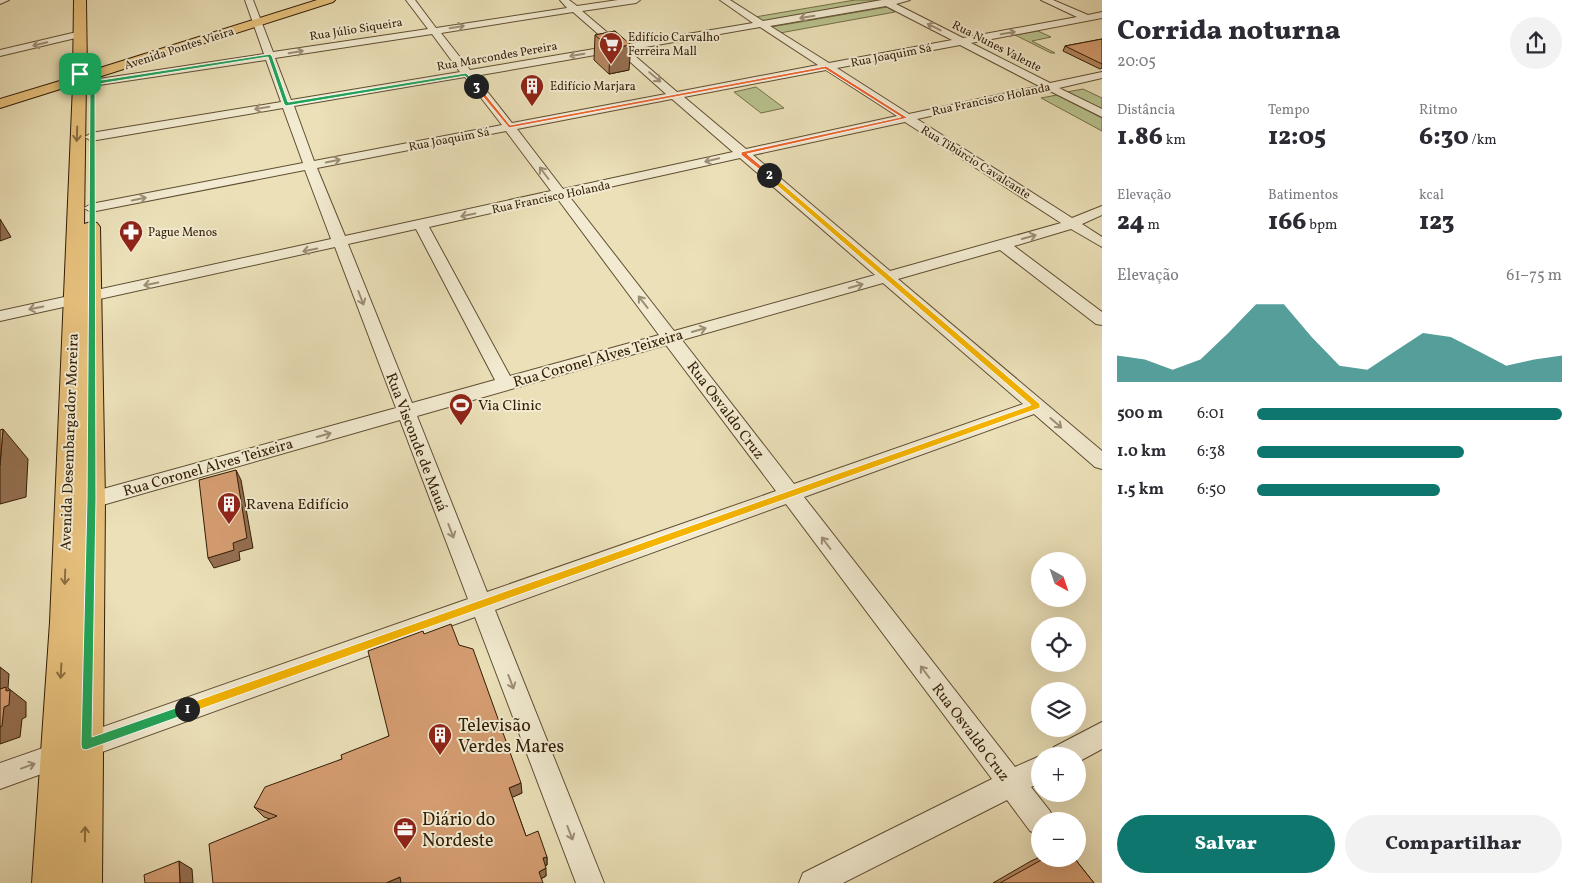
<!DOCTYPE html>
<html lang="pt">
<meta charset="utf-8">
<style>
:root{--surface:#fff;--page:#f2f2f3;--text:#2b2b33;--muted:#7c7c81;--accent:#0f766e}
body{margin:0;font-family:Vollkorn,serif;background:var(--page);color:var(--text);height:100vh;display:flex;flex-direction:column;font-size:19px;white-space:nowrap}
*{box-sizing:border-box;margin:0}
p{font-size:16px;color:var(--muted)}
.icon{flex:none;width:28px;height:28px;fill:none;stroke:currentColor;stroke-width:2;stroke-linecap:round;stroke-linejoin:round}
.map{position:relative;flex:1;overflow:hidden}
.sheet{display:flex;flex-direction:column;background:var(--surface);width:475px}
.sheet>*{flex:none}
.needle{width:32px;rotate:140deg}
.controls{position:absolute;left:1031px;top:552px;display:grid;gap:10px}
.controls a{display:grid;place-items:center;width:55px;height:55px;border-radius:50%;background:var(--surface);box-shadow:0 5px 20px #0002;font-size:25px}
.pin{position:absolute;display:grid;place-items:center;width:42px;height:42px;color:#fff;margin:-21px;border-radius:10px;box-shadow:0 2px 8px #0006}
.km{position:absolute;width:25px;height:25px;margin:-12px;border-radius:50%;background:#222;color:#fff;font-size:14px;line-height:25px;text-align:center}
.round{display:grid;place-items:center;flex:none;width:52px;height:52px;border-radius:26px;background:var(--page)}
.head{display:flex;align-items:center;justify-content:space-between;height:85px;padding:0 15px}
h1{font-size:28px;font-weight:800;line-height:38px}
.stats{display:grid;grid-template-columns:repeat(3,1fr);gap:8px;height:85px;padding:5px 15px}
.stats div{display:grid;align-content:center}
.stats b{font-size:25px;font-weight:800}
.stats small{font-size:14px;font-weight:400}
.stats p{font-size:14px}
.chart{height:140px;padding:10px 15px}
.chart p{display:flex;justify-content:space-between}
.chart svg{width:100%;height:90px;margin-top:5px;fill:var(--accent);opacity:.7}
.primary-button{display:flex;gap:10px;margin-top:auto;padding:10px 15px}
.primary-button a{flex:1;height:58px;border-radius:30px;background:var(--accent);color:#fff;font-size:20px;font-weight:800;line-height:58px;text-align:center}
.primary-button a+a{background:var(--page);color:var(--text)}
ul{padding:0 15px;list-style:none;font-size:16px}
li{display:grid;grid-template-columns:80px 60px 1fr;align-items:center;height:38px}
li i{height:12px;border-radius:6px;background:var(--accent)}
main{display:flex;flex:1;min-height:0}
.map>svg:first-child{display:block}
.green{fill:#b8c28e;stroke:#75704a}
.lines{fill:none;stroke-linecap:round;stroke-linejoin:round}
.minor-casing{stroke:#604e32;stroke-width:2}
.major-casing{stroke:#321d06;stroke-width:2}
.minor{fill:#f2ebd1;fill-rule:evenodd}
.major{fill:#e6c07c;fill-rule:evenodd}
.wall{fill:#b68761;stroke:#321d06}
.shaded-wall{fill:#946e4f;stroke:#321d06}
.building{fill:#d49d71;stroke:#321d06}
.oneway{stroke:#9c8e76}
.oneway2{stroke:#8c6e41}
.split-1{fill:#22a559;stroke:#fff}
.split-2{fill:#f5b400;stroke:#fff}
.split-3{fill:#f0652b;stroke:#fff}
.split-4{fill:#22a559;stroke:#fff}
.labels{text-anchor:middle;stroke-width:4;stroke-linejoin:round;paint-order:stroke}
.far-street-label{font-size:12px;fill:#321d06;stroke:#f2ebd1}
.far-poi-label{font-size:12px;fill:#321d06;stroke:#f2ebd1;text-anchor:start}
.street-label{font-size:15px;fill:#321d06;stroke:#f2ebd1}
.poi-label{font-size:15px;fill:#321d06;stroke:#f2ebd1;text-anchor:start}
.near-poi-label{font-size:18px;fill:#321d06;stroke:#f2ebd1;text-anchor:start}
</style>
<main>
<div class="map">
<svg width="1102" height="883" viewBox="0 0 1102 883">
<rect width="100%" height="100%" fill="#ebe0b8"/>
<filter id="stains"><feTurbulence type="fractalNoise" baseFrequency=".004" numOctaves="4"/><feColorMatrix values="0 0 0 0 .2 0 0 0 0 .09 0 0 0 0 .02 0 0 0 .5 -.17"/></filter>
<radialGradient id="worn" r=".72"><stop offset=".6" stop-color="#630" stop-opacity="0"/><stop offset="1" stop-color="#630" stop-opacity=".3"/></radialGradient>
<path class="green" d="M855 0H873L879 3 764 23 755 17Z
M887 7 895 12 780 33 771 27Z
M1038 31 1051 37 1032 41 1055 53H1051L1015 35Z
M756 87 784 108 761 113 734 92Z
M1083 89 1102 98V110L1067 92Z
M1057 95 1102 118V131L1041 98Z"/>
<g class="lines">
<g class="minor-casing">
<path id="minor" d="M0 0H9L0 4Z
M245 0H253L273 52 428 29 406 0H415L436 28 567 8 560 0H569L577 6 618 0H640L636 3 582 11 622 45 753 23 720 0H730L763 21 882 0H910L896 4 963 38 1077 17 1041 0H1053L1088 15 1102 12V18L971 43 1050 83 1102 72V78L1059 88 1102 109V117L1048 90 917 119 1072 218 1102 206V215L1082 224 1102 237V247L1071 229 1014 246 1102 312V325L1096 324 1000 250 898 279 1102 451V469L1095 467 1034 414 804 497 1015 767 1040 756H1041L1040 783 1031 787 1050 811 1054 821H1040V835L1030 831 1007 800 843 883H799L803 873 992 779 786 504 495 610 604 883H576L475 617 0 789V763L468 599 400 420 92 508 85 506 82 500 85 494 92 492 396 408 335 247 0 321V311L331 239 305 170 91 212 84 208 91 204 303 163 283 108 91 141 85 137 91 133 281 102 266 60 79 88 74 85 79 82 264 54ZM886 6 952 40 829 63 770 26ZM573 12 612 46 470 70 441 33ZM760 27 818 65 677 92 628 50ZM432 34 460 72 291 100 275 58ZM960 45 1039 86 909 114 837 68ZM618 51 666 94 512 123 475 76ZM826 70 897 116 746 149 684 97ZM465 77 502 125 314 161 294 106ZM672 99 733 152 563 189 517 129ZM905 122 1061 223 890 271 753 155ZM506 131 551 191 345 236 317 168ZM740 158 875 275 674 331 569 196ZM557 198 659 335 510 376 429 227ZM416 229 495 380 412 403 348 244ZM883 283 1023 404 794 484 682 340ZM666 345 776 491 487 592 417 416Z
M81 31 86 34 84 36 0 56V50Z
M1102 722V749L1078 762V756H1050L1054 747Z"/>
</g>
<g class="major-casing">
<path id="major" d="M74 0H86L87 72 317 0H335L333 2 86 81 84 224 91 222 97 223 100 227 105 500 102 883H32L50 622 73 85 0 108V99L73 77Z"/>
</g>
<use href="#minor" class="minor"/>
<use href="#major" class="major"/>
</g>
<path class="wall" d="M615 31 629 70 609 74 594 60 595 35Z
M1102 39V68L1100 69 1063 51 1065 46Z
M424 634 522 793 512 797 526 836 547 857V865L545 866 546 876 541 879 270 819 264 817 254 807 342 759 389 736Z
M1040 857V859H1075L1094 883H993L1031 861Z"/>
<path class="shaded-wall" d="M631 45 629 70 609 74 610 48Z
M0 219 11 237 0 241Z
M3 429 28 459 26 497 0 504V465Z
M236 470 241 480 253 548 239 552 240 560 214 568 208 558 233 543Z
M0 667 9 674 8 688 26 702V717L22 719 20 737 0 744Z
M521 783 522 793 511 798 509 788Z
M547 857V865L543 866V858Z
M179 861 192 869 193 883H180Z
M546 868V876L539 880V872Z
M400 877 404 883H386Z"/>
<path class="building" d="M615 31 631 45 610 48 595 35Z
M1102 39V64L1065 46Z
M3 429 0 465V430Z
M236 470 247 538 233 543 234 550 208 558 199 480Z
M451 624 459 645 473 649 521 783 509 788 526 836 538 831 547 857 543 858 546 868 539 872 543 883H401L400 877 386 883H213L209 844 277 816 254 807 265 787 342 759 341 755 389 736 368 651 423 631 424 634Z
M6 687V691L10 690 9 705 4 707 2 726 0 727V689Z
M1043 859H1075L1094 883H1000Z
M179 861 180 883H145L144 875Z"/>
<defs><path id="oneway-shaft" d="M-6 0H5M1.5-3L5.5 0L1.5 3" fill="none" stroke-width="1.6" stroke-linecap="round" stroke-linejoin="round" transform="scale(1.25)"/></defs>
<g class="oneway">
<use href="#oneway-shaft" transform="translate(807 17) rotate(171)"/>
<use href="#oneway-shaft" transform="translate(457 27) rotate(-9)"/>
<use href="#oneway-shaft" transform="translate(934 27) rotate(-153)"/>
<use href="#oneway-shaft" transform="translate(1008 33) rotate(-10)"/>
<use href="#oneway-shaft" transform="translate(40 44) rotate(166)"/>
<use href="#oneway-shaft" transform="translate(296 52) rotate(-9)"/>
<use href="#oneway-shaft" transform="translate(577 55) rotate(170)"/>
<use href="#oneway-shaft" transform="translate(655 77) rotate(40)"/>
<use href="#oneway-shaft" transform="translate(262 108) rotate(170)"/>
<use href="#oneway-shaft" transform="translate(712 160) rotate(167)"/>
<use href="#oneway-shaft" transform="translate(333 161) rotate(-11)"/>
<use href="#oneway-shaft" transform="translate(544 173) rotate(-127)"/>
<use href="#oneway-shaft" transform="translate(139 199) rotate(-11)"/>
<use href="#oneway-shaft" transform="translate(468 215) rotate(168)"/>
<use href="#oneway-shaft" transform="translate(1029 237) rotate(-16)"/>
<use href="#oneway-shaft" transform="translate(310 250) rotate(168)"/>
<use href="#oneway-shaft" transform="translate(151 284) rotate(168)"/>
<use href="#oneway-shaft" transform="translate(856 286) rotate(-16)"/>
<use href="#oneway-shaft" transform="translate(361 298) rotate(69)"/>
<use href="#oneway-shaft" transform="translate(643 302) rotate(-128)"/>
<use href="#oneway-shaft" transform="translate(36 308) rotate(168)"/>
<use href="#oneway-shaft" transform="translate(699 330) rotate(-16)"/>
<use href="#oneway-shaft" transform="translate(1056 423) rotate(41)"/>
<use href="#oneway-shaft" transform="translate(324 435) rotate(-16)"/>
<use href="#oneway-shaft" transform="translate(451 531) rotate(69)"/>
<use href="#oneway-shaft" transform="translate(826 543) rotate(-127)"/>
<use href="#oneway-shaft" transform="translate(925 672) rotate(-127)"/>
<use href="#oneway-shaft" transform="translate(511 682) rotate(69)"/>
<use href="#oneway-shaft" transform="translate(28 766) rotate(-20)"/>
<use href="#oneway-shaft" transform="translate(570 833) rotate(69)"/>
</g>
<g class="oneway2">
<use href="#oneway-shaft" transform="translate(77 134) rotate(92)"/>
<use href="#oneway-shaft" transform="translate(65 577) rotate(92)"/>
<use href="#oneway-shaft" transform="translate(61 671) rotate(93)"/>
<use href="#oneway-shaft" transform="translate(85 834) rotate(-89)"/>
</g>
<path class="split-1" d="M80 72 82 74 81 83 92 82 95 85 96 500 92 737 187 704 191 705 192 709 191 713 187 714 86 750 82 749 81 745 87 500 90 85 77 86V74Z"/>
<path class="split-2" d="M767 174H771L1040 404V408L187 714 183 713 181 709 183 705 187 704 1031 405 767 177Z"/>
<path class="split-3" d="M826 66 908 118 747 154 771 174 769 177 741 155V152L901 117 825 69 509 128 474 86 478 85 510 125Z"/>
<path class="split-4" d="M270 54 272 56 288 102 466 73 479 86 474 87 465 76 286 106 284 104 268 57 92 85 90 83V72L80 75 77 74 93 69 95 81Z"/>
<defs>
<g id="supermarket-pin" transform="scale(1.25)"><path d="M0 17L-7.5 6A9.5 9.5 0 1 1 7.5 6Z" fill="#8f2418" stroke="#f2ebd1"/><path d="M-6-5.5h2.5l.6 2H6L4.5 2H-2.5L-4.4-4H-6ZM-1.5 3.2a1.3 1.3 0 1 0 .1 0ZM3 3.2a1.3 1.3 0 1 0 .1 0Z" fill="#fff"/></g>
<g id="building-pin" transform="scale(1.25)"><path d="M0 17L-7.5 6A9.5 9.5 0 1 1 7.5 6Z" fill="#8f2418" stroke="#f2ebd1"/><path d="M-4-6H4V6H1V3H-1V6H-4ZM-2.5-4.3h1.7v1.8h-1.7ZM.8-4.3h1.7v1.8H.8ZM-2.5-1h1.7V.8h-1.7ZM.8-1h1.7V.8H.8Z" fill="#fff"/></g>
<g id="pharmacy-pin" transform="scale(1.25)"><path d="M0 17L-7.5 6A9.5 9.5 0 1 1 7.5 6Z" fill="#8f2418" stroke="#f2ebd1"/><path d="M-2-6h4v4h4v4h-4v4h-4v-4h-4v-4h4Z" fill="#fff"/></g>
<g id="stadium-pin" transform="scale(1.25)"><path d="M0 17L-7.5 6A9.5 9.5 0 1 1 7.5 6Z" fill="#8f2418" stroke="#f2ebd1"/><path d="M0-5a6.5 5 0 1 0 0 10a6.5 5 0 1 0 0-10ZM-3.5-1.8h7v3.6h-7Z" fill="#fff"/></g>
<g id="office-pin" transform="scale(1.25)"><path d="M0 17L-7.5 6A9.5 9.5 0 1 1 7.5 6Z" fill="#8f2418" stroke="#f2ebd1"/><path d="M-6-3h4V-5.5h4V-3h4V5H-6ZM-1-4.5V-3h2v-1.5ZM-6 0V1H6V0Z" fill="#fff"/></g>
</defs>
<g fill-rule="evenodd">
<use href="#supermarket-pin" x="611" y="44"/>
<use href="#building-pin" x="532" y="86"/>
<use href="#pharmacy-pin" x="131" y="232"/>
<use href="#stadium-pin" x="461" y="405"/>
<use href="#building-pin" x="229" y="504"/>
<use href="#building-pin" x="440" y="735"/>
<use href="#office-pin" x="405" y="829"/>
</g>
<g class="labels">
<g class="far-street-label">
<text transform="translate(356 29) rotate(-9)" y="4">Rua Júlio Siqueira</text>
<text transform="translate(997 46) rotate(27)" y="4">Rua Nunes Valente</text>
<text transform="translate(179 48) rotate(-18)" y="4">Avenida Pontes Vieira</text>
<text transform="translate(891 55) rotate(-11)" y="4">Rua Joaquim Sá</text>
<text transform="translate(497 56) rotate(-10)" y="4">Rua Marcondes Pereira</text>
<text transform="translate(991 99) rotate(-12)" y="4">Rua Francisco Holanda</text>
<text transform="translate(449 139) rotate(-11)" y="4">Rua Joaquim Sá</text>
<text transform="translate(976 162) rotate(32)" y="4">Rua Tibúrcio Cavalcante</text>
<text transform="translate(551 197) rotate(-12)" y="4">Rua Francisco Holanda</text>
</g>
<g class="far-poi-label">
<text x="628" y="41">Edifício Carvalho<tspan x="628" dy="14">Ferreira Mall</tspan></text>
<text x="550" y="90">Edifício Marjara</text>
<text x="148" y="236">Pague Menos</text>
</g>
<g class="street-label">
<text transform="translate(598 358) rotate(-16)" y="5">Rua Coronel Alves Teixeira</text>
<text transform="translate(726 410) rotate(53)" y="5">Rua Osvaldo Cruz</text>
<text transform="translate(69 442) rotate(-88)" y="5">Avenida Desembargador Moreira</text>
<text transform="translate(417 442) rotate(69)" y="5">Rua Visconde de Mauá</text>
<text transform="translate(208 467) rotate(-16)" y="5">Rua Coronel Alves Teixeira</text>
<text transform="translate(971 732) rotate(53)" y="5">Rua Osvaldo Cruz</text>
</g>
<g class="poi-label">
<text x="478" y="410">Via Clinic</text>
<text x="246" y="509">Ravena Edifício</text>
</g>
<g class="near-poi-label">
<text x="458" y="731">Televisão<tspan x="458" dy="21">Verdes Mares</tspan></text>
<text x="422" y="825">Diário do<tspan x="422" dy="21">Nordeste</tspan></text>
</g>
</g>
<rect width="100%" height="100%" filter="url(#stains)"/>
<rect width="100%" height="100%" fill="url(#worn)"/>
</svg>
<div class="controls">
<a><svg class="needle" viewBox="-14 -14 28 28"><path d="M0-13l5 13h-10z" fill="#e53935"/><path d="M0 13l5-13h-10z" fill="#7c7c81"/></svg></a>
<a><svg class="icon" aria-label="locate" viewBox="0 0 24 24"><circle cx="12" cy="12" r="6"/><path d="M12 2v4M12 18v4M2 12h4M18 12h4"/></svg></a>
<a><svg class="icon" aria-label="layers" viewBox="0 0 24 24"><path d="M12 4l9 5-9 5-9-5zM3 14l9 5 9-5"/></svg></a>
<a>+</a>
<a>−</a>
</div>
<div class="pin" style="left:80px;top:74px;background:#1e9e55"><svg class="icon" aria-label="arrive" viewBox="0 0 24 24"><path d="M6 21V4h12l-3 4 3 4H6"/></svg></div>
<b class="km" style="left:187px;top:709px">1</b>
<b class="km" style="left:769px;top:175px">2</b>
<b class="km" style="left:476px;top:86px">3</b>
</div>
<section class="sheet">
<div class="head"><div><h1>Corrida noturna</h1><p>20:05</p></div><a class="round"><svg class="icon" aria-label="share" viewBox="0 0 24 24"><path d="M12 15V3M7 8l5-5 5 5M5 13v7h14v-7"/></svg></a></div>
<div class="stats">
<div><p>Distância</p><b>1.86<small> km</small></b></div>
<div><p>Tempo</p><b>12:05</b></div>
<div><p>Ritmo</p><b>6:30<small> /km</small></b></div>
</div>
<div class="stats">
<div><p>Elevação</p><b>24<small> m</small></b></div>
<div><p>Batimentos</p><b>166<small> bpm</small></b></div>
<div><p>kcal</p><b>123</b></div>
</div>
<div class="chart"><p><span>Elevação</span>61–75 m</p>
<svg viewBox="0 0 160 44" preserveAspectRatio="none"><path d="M0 44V31L10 33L20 38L30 33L40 20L50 6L60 6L70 22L80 36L90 38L100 29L110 20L120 22L130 29L140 36L150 33L160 31V44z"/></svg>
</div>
<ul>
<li><b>500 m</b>6:01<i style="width:100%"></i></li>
<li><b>1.0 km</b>6:38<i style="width:68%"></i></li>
<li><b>1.5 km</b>6:50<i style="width:60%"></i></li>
</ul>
<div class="primary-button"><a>Salvar</a><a>Compartilhar</a></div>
</section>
</main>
